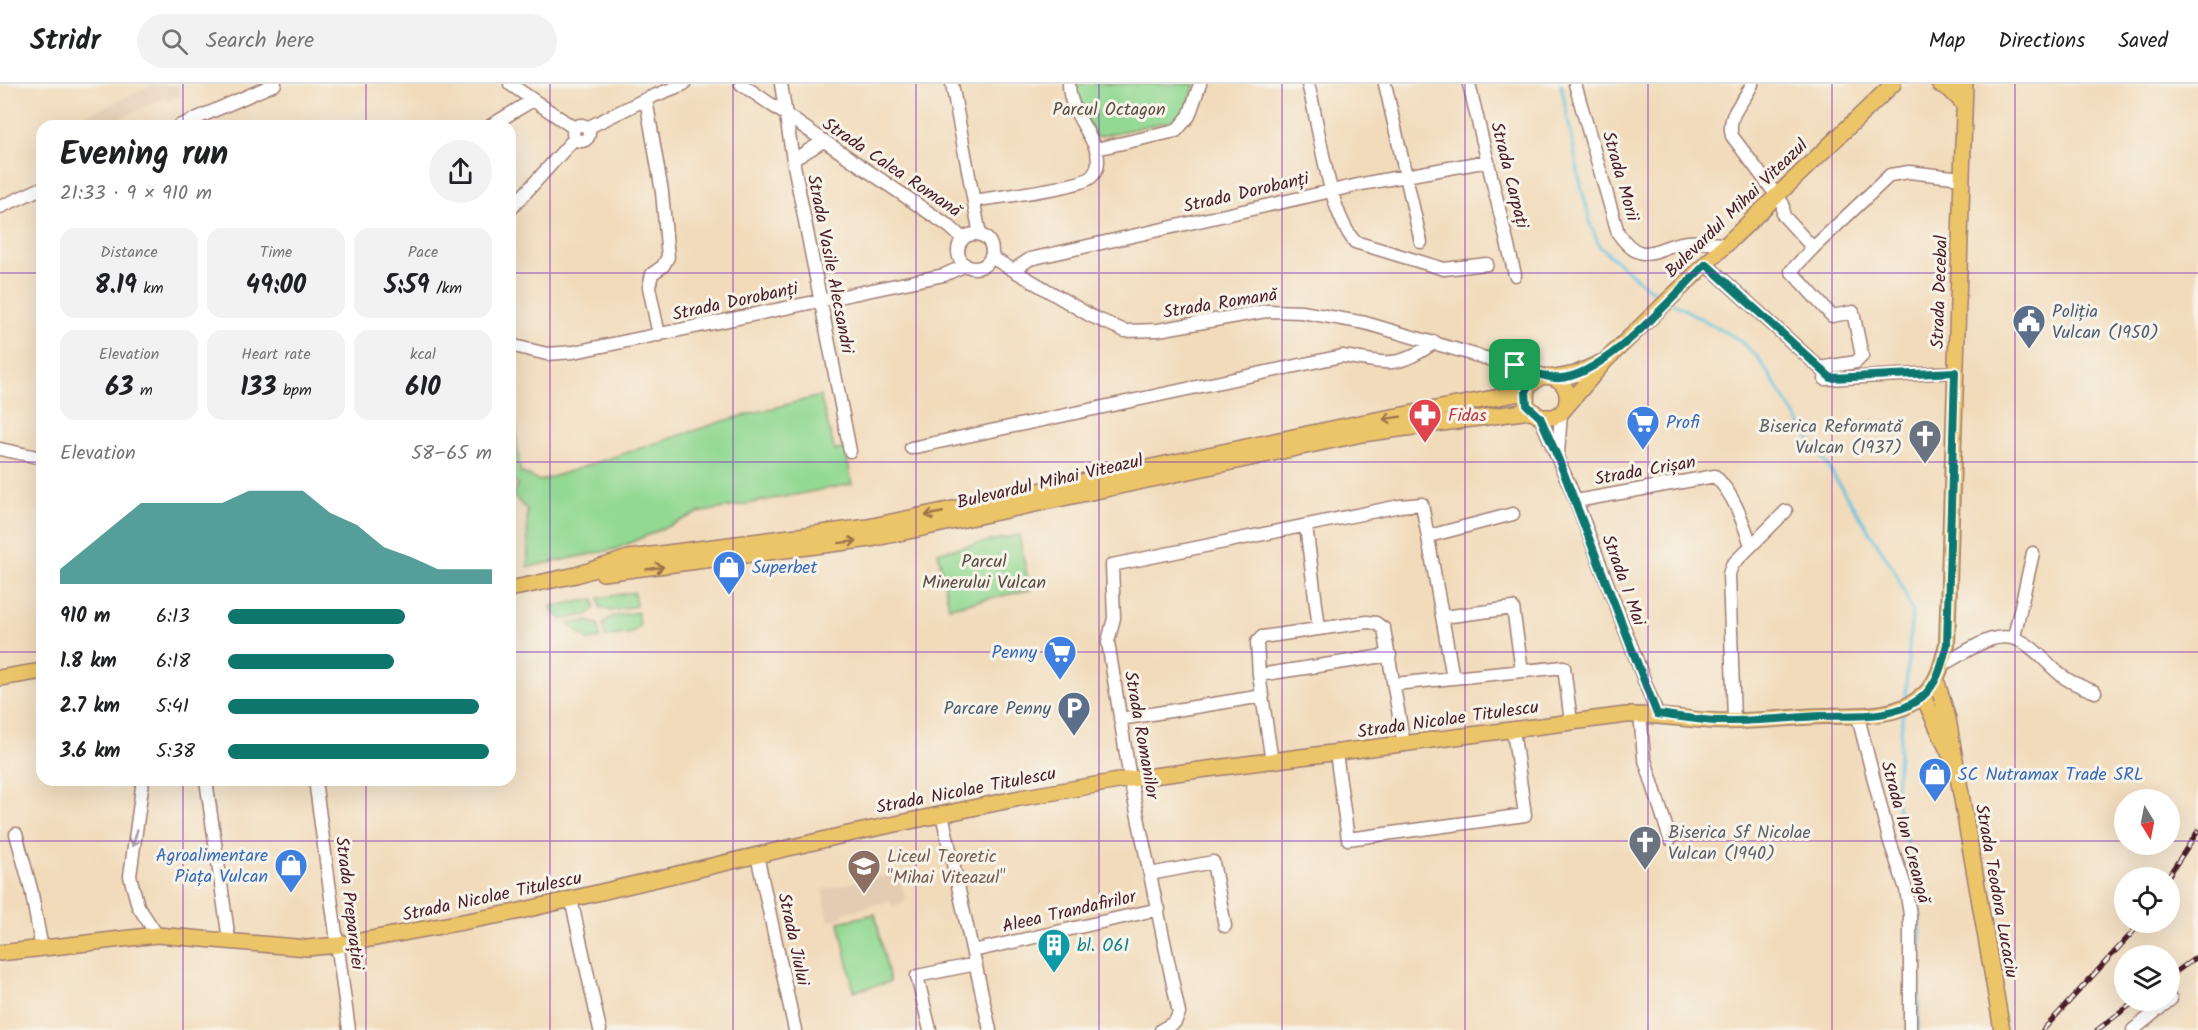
<!DOCTYPE html>
<meta charset="utf-8">
<style>
:root{--surface:#fff;--page:#f2f2f2;--text:#202124;--muted:#757577;--line:#e0e0e0;--accent:#0f766e}
body{margin:0;font-family:Kalam,sans-serif;background:var(--page);color:var(--text);height:100vh;display:flex;flex-direction:column;font-size:22px;white-space:nowrap}
*{box-sizing:border-box;margin:0}
p{font-size:20px;color:var(--muted)}
.icon{flex:none;width:33px;height:33px;fill:none;stroke:currentColor;stroke-width:2;stroke-linecap:round;stroke-linejoin:round}
.map{position:relative;flex:1;overflow:hidden}
.sheet{position:absolute;left:36px;top:36px;width:480px;height:666px;display:flex;flex-direction:column;background:var(--surface);border-radius:18px;box-shadow:0 6px 24px #0002}
.sheet>*{flex:none}
.needle{width:39px;rotate:170deg}
.fabs{position:absolute;left:2114px;top:705px;display:grid;gap:12px}
.fabs a{display:grid;place-items:center;width:66px;height:66px;border-radius:50%;background:var(--surface);box-shadow:0 6px 24px #0002;font-size:30px}
.pin{position:absolute;display:grid;place-items:center;width:51px;height:51px;color:#fff;margin:-26px;border-radius:12px;box-shadow:0 3px 9px #0006}
.round{display:grid;place-items:center;flex:none;width:63px;height:63px;border-radius:32px;background:var(--page)}
.head{display:flex;align-items:center;justify-content:space-between;height:102px;padding:0 24px}
h1{font-size:33px;font-weight:800;line-height:45px}
.figures{display:grid;grid-template-columns:repeat(3,1fr);gap:9px;height:102px;padding:6px 24px}
.figures div{display:grid;align-content:center;border-radius:15px;background:var(--page);text-align:center}
.figures b{font-size:26px;font-weight:800}
.figures small{font-size:16px;font-weight:400}
.figures p{font-size:16px}
.chart{height:168px;padding:12px 24px}
.chart p{display:flex;justify-content:space-between}
.chart svg{width:100%;height:108px;margin-top:6px;fill:var(--accent);opacity:.7}
ul{padding:0 24px;list-style:none;font-size:20px}
li{display:grid;grid-template-columns:96px 72px 1fr;align-items:center;height:45px}
li i{height:15px;border-radius:8px;background:var(--accent)}
header{display:flex;align-items:center;gap:36px;box-sizing:border-box;height:84px;padding:0 30px;background:var(--surface);border-bottom:2px solid var(--line)}
header strong{font-size:28px}
nav{display:flex;gap:33px;margin-inline-start:auto;font-size:21px}
.search{width:420px;height:54px;background:var(--page);display:flex;align-items:center;gap:15px;box-sizing:border-box;padding:0 21px;border-radius:33px;color:var(--muted);font-size:22px}
.map>svg:first-child{display:block}
.built{fill:#e4ccb2}
.green{fill:#93d993;stroke:#6e7c5f;stroke-width:1.5}
.lines{fill:none;stroke-linecap:round;stroke-linejoin:round}
.stream{stroke:#61c2df;stroke-width:3}
.minor-casing{stroke:#9e7d73;stroke-width:15}
.major-casing{stroke:#9e7d73;stroke-width:18}
.minor{stroke:#fff;stroke-width:12}
.major{stroke:#edc569;stroke-width:15}
.rail-casing{stroke:#4a1f2b;stroke-width:5}
.rail{stroke:#f7f3e8;stroke-width:3;stroke-dasharray:9;stroke-linecap:butt}
.oneway{stroke:#9c724a}
.oneway2{stroke:#ae9aa0}
.route-casing{stroke:#fff;stroke-width:12}
.route{stroke:#0f766e;stroke-width:8}
.grid{fill:none;stroke:#7b2cbf;stroke-width:1.5;stroke-opacity:0.55}
.labels{text-anchor:middle;stroke-width:6;stroke-linejoin:round;paint-order:stroke}
.park-label{font-size:18px;fill:#5c4e45;stroke:#f7f3e8}
.street-label{font-size:18px;fill:#4a1f2b;stroke:#f7f3e8}
.service-label{font-size:18px;fill:#4e5e75;stroke:#f7f3e8;text-anchor:start}
.health-label{font-size:18px;fill:#be3a42;stroke:#f7f3e8;text-anchor:start}
.shop-label{font-size:18px;fill:#366cbe;stroke:#f7f3e8;text-anchor:start}
.worship-label{font-size:18px;fill:#5b616d;stroke:#f7f3e8;text-anchor:end}
.education-label{font-size:18px;fill:#785e54;stroke:#f7f3e8;text-anchor:start}
.culture-label{font-size:18px;fill:#0d838f;stroke:#f7f3e8;text-anchor:start}
</style>
<header>
<strong>Stridr</strong>
<div class="search"><svg class="icon" aria-label="search" viewBox="0 0 24 24"><circle cx="10" cy="10" r="6"/><path d="M15 15l6 6"/></svg>Search here</div>
<nav><a>Map</a><a>Directions</a><a>Saved</a></nav>
</header>
<div class="map">
<svg width="2198" height="946" viewBox="0 0 2198 946">
<rect width="100%" height="100%" fill="#f7f3e8"/>
<filter id="ink" filterUnits="userSpaceOnUse"><feTurbulence type="fractalNoise" baseFrequency=".0167" numOctaves="2"/><feDisplacementMap in="SourceGraphic" scale="12" xChannelSelector="R" yChannelSelector="G"/><feConvolveMatrix kernelMatrix="1 2 1 2 8 2 1 2 1" color-interpolation-filters="sRGB"/></filter>
<filter id="wash" filterUnits="userSpaceOnUse"><feTurbulence type="fractalNoise" baseFrequency=".008" numOctaves="4" result="noise"/><feDisplacementMap in="SourceGraphic" scale="24" xChannelSelector="R" yChannelSelector="G"/><feGaussianBlur stdDeviation="1.35" result="paint"/><feColorMatrix in="noise" values="0 0 0 0 0 0 0 0 0 0 0 0 0 0 0 0 0 1.4 0 .05"/><feComposite in="paint" operator="in"/></filter>
<g filter="url(#wash)">
<rect width="100%" height="100%" fill="#f2dbbb"/>
<path class="built" d="M155 0 178 1 182 10 167 17 165 13 105 42H62Z
M898 787 906 818 892 822 890 817 843 829 844 833 829 837 822 806Z"/>
<path class="green" d="M1073 0H1195L1184 34 1096 53 1077 19Z
M512 306 520 388 540 397 727 336 820 312 835 367 845 364 852 400 698 429 616 465 528 483 527 425 512 411 518 400 510 395V309Z
M1019 451 1030 506 949 523 938 468Z
M634 508 636 522 611 527 600 523 599 514Z
M594 515 595 524 587 531 562 535 553 529 551 522Z
M637 528 640 541 632 549 605 553 603 540 611 533Z
M587 537 598 540 600 554 588 556 568 540Z
M875 830 890 898 854 907 839 838Z"/>
<g class="lines">
<path class="stream" d="M1561 0 1580 97 1591 142 1600 163 1647 203 1664 214
M1673 219 1738 255 1757 272 1896 489 1912 527 1905 616
M1903 628 1895 713 1916 794 1919 818 1921 856 1918 946"/>
</g>
</g>
<g filter="url(#ink)">
<g class="lines">
<g class="minor-casing">
<path id="minor" d="M510 0 574 44
M741 0 950 143 963 155
M781 0 793 76 850 367
M952 0 980 151
M1308 0C1320 43 1327 126 1355 158L1444 185 1487 180
M1385 0 1421 158
M1469 0 1515 191
M1575 0 1618 149C1644 186 1655 161 1688 158 1701 157 1714 160 1726 160
M1752 0C1744 19 1726 30 1732 52L1783 120V131L1813 164 1890 91 1909 88 1962 94
M646 15 662 108 668 173 663 182 652 190 649 203 659 251
M573 49a8 8 0 1 1 16 0a8 8 0 1 1-16 0Z
M179 42 275 0
M490 42 533 16
M587 44 646 15 684 0
M1096 65 1176 47 1189 32 1200 0
M793 76 822 58
M974 117C995 113 1079 104 1091 93 1100 85 1099 73 1095 63 1086 42 1069 24 1069 0
M0 123 42 104
M510 126 574 55
M958 167a17 17 0 1 1 34 0a17 17 0 1 1-34 0Z
M1813 164 1791 187 1832 232 1853 228 1862 272 1856 278 1820 284
M991 173 1091 232 1125 247 1158 246 1266 227 1302 228 1365 239 1547 292
M1706 180 1831 294
M1015 185 1030 175 1367 99 1488 77
M510 261 547 270 574 268 944 191 966 181
M1825 295 1955 288
M1540 333 1576 417 1657 630
M911 364 1342 272C1386 278 1395 287 1435 258
M0 365 42 374
M1558 370 1561 329
M1576 417 1715 392C1735 412 1742 436 1751 461
M1306 442 1319 544
M1429 452 1513 430
M1443 533 1513 524 1522 587
M2014 553 2033 469
M1942 581C1958 573 1975 560 1992 555 2026 545 2042 578 2065 594 2074 600 2085 604 2095 608
M1259 591 1390 571
M1395 600 1453 594
M1640 630 1644 673 1670 755
M1858 633 1889 755 1906 805 1910 831V946
M1120 635 1263 612
M1734 636 1729 490 1732 481 1786 427
M1336 669 1348 755 1525 731 1513 646
M1272 678 1259 591 1257 558 1262 553 1367 538 1376 539 1384 545 1404 661
M143 696 130 792 138 822 157 851
M206 696 229 856
M315 696 349 946
M942 730 990 946
M16 750 31 805 42 865
M757 771 795 946
M1150 790 1213 778 1225 842
M571 815 600 946
M973 867 1159 825
M930 946 917 892 976 880
M1161 946 1175 938 1179 929 1130 695 1108 558 1114 534 1112 481 1400 422 1422 420 1453 594 1564 583 1571 638
M2133 946 2171 915"/>
</g>
<g class="major-casing">
<path id="major" d="M1939 0 1949 5 1964 20
M1555 294 1575 290 1600 279
M1566 322C1571 303 1559 290 1540 293L1527 304 1526 321 1540 333H1554L1561 329 1606 276 1893 0
M603 489 871 455 1362 350 1530 327
M510 505 576 491 629 474 868 443 1360 339 1526 308
M0 594 42 587
M1936 595 1948 635 2002 946
M1923 612 1949 669
M0 869 157 851 307 864 338 861 516 828 848 750 1020 714 1130 695 1626 631C1656 630 1684 635 1713 637 1750 639 1787 633 1824 632 1856 631 1894 635 1921 613 1938 600 1942 580 1947 560L1965 0"/>
</g>
<use href="#minor" class="minor"/>
<use href="#major" class="major"/>
<g class="rail-casing">
<path id="rail" d="M2167 794 2198 747
M2169 893 2198 872
M2043 946 2142 838
M2097 946 2137 916"/>
</g>
<use href="#rail" class="rail"/>
</g>
<defs><path id="oneway-shaft" d="M-6 0H5M1.5-3L5.5 0L1.5 3" fill="none" stroke-width="1.6" stroke-linecap="round" stroke-linejoin="round" transform="scale(1.5)"/></defs>
<g class="oneway">
<use href="#oneway-shaft" transform="translate(1392 334) rotate(171)"/>
<use href="#oneway-shaft" transform="translate(934 430) rotate(169)"/>
<use href="#oneway-shaft" transform="translate(848 458) rotate(-7)"/>
<use href="#oneway-shaft" transform="translate(655 484) rotate(-9)"/>
</g>
<use class="oneway2" href="#oneway-shaft" transform="translate(135 754) rotate(106)"/>
</g>
<g class="lines" filter="url(#ink)">
<g class="route-casing">
<path id="route" d="M1706 180 1831 294 1955 288 1947 560C1942 580 1938 599 1922 613 1894 636 1854 631 1821 632 1786 634 1751 638 1716 637 1696 636 1676 632 1657 630L1558 374 1540 333 1527 321 1526 308 1529 301 1515 281C1528 286 1542 293 1555 294 1600 298 1674 211 1706 180Z"/>
</g>
<use href="#route" class="route"/>
</g>
<path class="grid" d="M183 0V42M366 0V42M550 0V946M733 0V946M916 0V946M1099 0V946M1282 0V946M1465 0V946M1648 0V946M1832 0V946M2015 0V946M0 189H42M510 189H2198M0 378H42M510 378H2198M0 568H42M510 568H2198M183 696V946M366 696V946M0 757H2124M2169 757H2198"/>
<defs>
<g id="civic-pin" transform="scale(1.725)"><path d="M0 17L-7.5 6A9.5 9.5 0 1 1 7.5 6Z" fill="#5c6f8a" stroke="#f7f3e8"/><path d="M-.6-6.5H3V-4.5H.6V-3L4-1V1h2V6H-6V1h2V-1L-.6-3ZM-1.2 2.5V6h2.4V2.5Z" fill="#fff"/></g>
<g id="pharmacy-pin" transform="scale(1.725)"><path d="M0 17L-7.5 6A9.5 9.5 0 1 1 7.5 6Z" fill="#e0444e" stroke="#f7f3e8"/><path d="M-2-6h4v4h4v4h-4v4h-4v-4h-4v-4h4Z" fill="#fff"/></g>
<g id="supermarket-pin" transform="scale(1.725)"><path d="M0 17L-7.5 6A9.5 9.5 0 1 1 7.5 6Z" fill="#3f7fe0" stroke="#f7f3e8"/><path d="M-6-5.5h2.5l.6 2H6L4.5 2H-2.5L-4.4-4H-6ZM-1.5 3.2a1.3 1.3 0 1 0 .1 0ZM3 3.2a1.3 1.3 0 1 0 .1 0Z" fill="#fff"/></g>
<g id="church-pin" transform="scale(1.725)"><path d="M0 17L-7.5 6A9.5 9.5 0 1 1 7.5 6Z" fill="#6b7280" stroke="#f7f3e8"/><path d="M-1.2-6h2.4v3.5h3.3v2.4h-3.3V6h-2.4V-.1h-3.3v-2.4h3.3Z" fill="#fff"/></g>
<g id="shop-pin" transform="scale(1.725)"><path d="M0 17L-7.5 6A9.5 9.5 0 1 1 7.5 6Z" fill="#3f7fe0" stroke="#f7f3e8"/><path d="M-5-2.5h2.3a2.7 3.5 0 0 1 5.4 0H5L5.5 6h-11ZM-1.5-2.5h3a1.5 2.3 0 0 0-3 0Z" fill="#fff"/></g>
<g id="parking-pin" transform="scale(1.725)"><path d="M0 17L-7.5 6A9.5 9.5 0 1 1 7.5 6Z" fill="#5c6f8a" stroke="#f7f3e8"/><path d="M-3.5-5.5H1a3.5 3.5 0 0 1 0 7H-1V5.5H-3.5ZM-1-3.4V-.6H.8a1.4 1.4 0 0 0 0-2.8Z" fill="#fff"/></g>
<g id="school-pin" transform="scale(1.725)"><path d="M0 17L-7.5 6A9.5 9.5 0 1 1 7.5 6Z" fill="#8d6e63" stroke="#f7f3e8"/><path d="M0-5L7-2L0 1L-7-2ZM-4 1L0 2.5L4 1V4Q0 6-4 4Z" fill="#fff"/></g>
<g id="building-pin" transform="scale(1.725)"><path d="M0 17L-7.5 6A9.5 9.5 0 1 1 7.5 6Z" fill="#0f9aa8" stroke="#f7f3e8"/><path d="M-4-6H4V6H1V3H-1V6H-4ZM-2.5-4.3h1.7v1.8h-1.7ZM.8-4.3h1.7v1.8H.8ZM-2.5-1h1.7V.8h-1.7ZM.8-1h1.7V.8H.8Z" fill="#fff"/></g>
</defs>
<g fill-rule="evenodd">
<use href="#civic-pin" x="2029" y="237"/>
<use href="#pharmacy-pin" x="1425" y="331"/>
<use href="#supermarket-pin" x="1643" y="338"/>
<use href="#church-pin" x="1925" y="352"/>
<use href="#shop-pin" x="729" y="483"/>
<use href="#supermarket-pin" x="1060" y="568"/>
<use href="#parking-pin" x="1074" y="624"/>
<use href="#shop-pin" x="1935" y="690"/>
<use href="#church-pin" x="1645" y="758"/>
<use href="#shop-pin" x="291" y="781"/>
<use href="#school-pin" x="864" y="782"/>
<use href="#building-pin" x="1054" y="861"/>
</g>
<g class="labels">
<g class="park-label">
<text x="1109" y="31">Parcul Octagon</text>
<text x="984" y="483">Parcul<tspan x="984" dy="21">Minerului Vulcan</tspan></text>
</g>
<g class="street-label">
<text transform="translate(892 83) rotate(34)" y="6">Strada Calea Romană</text>
<text transform="translate(1510 91) rotate(76)" y="6">Strada Carpați</text>
<text transform="translate(1621 92) rotate(74)" y="6">Strada Morii</text>
<text transform="translate(1246 108) rotate(-13)" y="6">Strada Dorobanți</text>
<text transform="translate(1736 124) rotate(-44)" y="6">Bulevardul Mihai Viteazul</text>
<text transform="translate(831 180) rotate(79)" y="6">Strada Vasile Alecsandri</text>
<text transform="translate(1939 208) rotate(-88)" y="6">Strada Decebal</text>
<text transform="translate(735 217) rotate(-12)" y="6">Strada Dorobanți</text>
<text transform="translate(1220 219) rotate(-9)" y="6">Strada Romană</text>
<text transform="translate(1645 386) rotate(-10)" y="6">Strada Crișan</text>
<text transform="translate(1050 397) rotate(-13)" y="6">Bulevardul Mihai Viteazul</text>
<text transform="translate(1624 496) rotate(70)" y="6">Strada 1 Mai</text>
<text transform="translate(1448 635) rotate(-8)" y="6">Strada Nicolae Titulescu</text>
<text transform="translate(1142 651) rotate(80)" y="6">Strada Romanilor</text>
<text transform="translate(966 706) rotate(-11)" y="6">Strada Nicolae Titulescu</text>
<text transform="translate(1906 748) rotate(75)" y="6">Strada Ion Creangă</text>
<text transform="translate(1997 807) rotate(80)" y="6">Strada Teodora Lucaciu</text>
<text transform="translate(492 812) rotate(-12)" y="6">Strada Nicolae Titulescu</text>
<text transform="translate(350 819) rotate(83)" y="6">Strada Preparației</text>
<text transform="translate(1069 827) rotate(-13)" y="6">Aleea Trandafirilor</text>
<text transform="translate(794 855) rotate(78)" y="6">Strada Jiului</text>
</g>
<g class="service-label">
<text x="2052" y="233">Poliția<tspan x="2052" dy="21">Vulcan (1950)</tspan></text>
<text x="1051" y="630" text-anchor="end">Parcare Penny</text>
</g>
<g class="health-label">
<text x="1448" y="337">Fidas</text>
</g>
<g class="shop-label">
<text x="1666" y="344">Profi</text>
<text x="752" y="489">Superbet</text>
<text x="1037" y="574" text-anchor="end">Penny</text>
<text x="1958" y="696">SC Nutramax Trade SRL</text>
<text x="268" y="777" text-anchor="end">Agroalimentare<tspan x="268" dy="21">Piața Vulcan</tspan></text>
</g>
<g class="worship-label">
<text x="1902" y="348">Biserica Reformată<tspan x="1902" dy="21">Vulcan (1937)</tspan></text>
<text x="1668" y="754" text-anchor="start">Biserica Sf Nicolae<tspan x="1668" dy="21">Vulcan (1940)</tspan></text>
</g>
<g class="education-label">
<text x="887" y="778">Liceul Teoretic<tspan x="887" dy="21">"Mihai Viteazul"</tspan></text>
</g>
<g class="culture-label">
<text x="1077" y="867">bl. O61</text>
</g>
</g>
</svg>
<div class="fabs">
<a><svg class="needle" viewBox="-14 -14 28 28"><path d="M0-13l5 13h-10z" fill="#e53935"/><path d="M0 13l5-13h-10z" fill="#757577"/></svg></a>
<a><svg class="icon" aria-label="locate" viewBox="0 0 24 24"><circle cx="12" cy="12" r="6"/><path d="M12 2v4M12 18v4M2 12h4M18 12h4"/></svg></a>
<a><svg class="icon" aria-label="layers" viewBox="0 0 24 24"><path d="M12 4l9 5-9 5-9-5zM3 14l9 5 9-5"/></svg></a>
</div>
<div class="pin" style="left:1515px;top:281px;background:#1e9e55"><svg class="icon" aria-label="arrive" viewBox="0 0 24 24"><path d="M6 21V4h12l-3 4 3 4H6"/></svg></div>
<section class="sheet">
<div class="head"><div><h1>Evening run</h1><p>21:33 · 9 × 910 m</p></div><a class="round"><svg class="icon" aria-label="share" viewBox="0 0 24 24"><path d="M12 15V3M7 8l5-5 5 5M5 13v7h14v-7"/></svg></a></div>
<div class="figures">
<div><p>Distance</p><b>8.19<small> km</small></b></div>
<div><p>Time</p><b>49:00</b></div>
<div><p>Pace</p><b>5:59<small> /km</small></b></div>
</div>
<div class="figures">
<div><p>Elevation</p><b>63<small> m</small></b></div>
<div><p>Heart rate</p><b>133<small> bpm</small></b></div>
<div><p>kcal</p><b>610</b></div>
</div>
<div class="chart"><p><span>Elevation</span>58–65 m</p>
<svg viewBox="0 0 160 44" preserveAspectRatio="none"><path d="M0 44V38L10 29L20 20L30 11L40 11L50 11L60 11L70 6L80 6L90 6L100 15L110 20L120 29L130 33L140 38L150 38L160 38V44z"/></svg>
</div>
<ul>
<li><b>910 m</b>6:13<i style="width:67%"></i></li>
<li><b>1.8 km</b>6:18<i style="width:63%"></i></li>
<li><b>2.7 km</b>5:41<i style="width:95%"></i></li>
<li><b>3.6 km</b>5:38<i style="width:99%"></i></li>
</ul>
</section>
</div>
